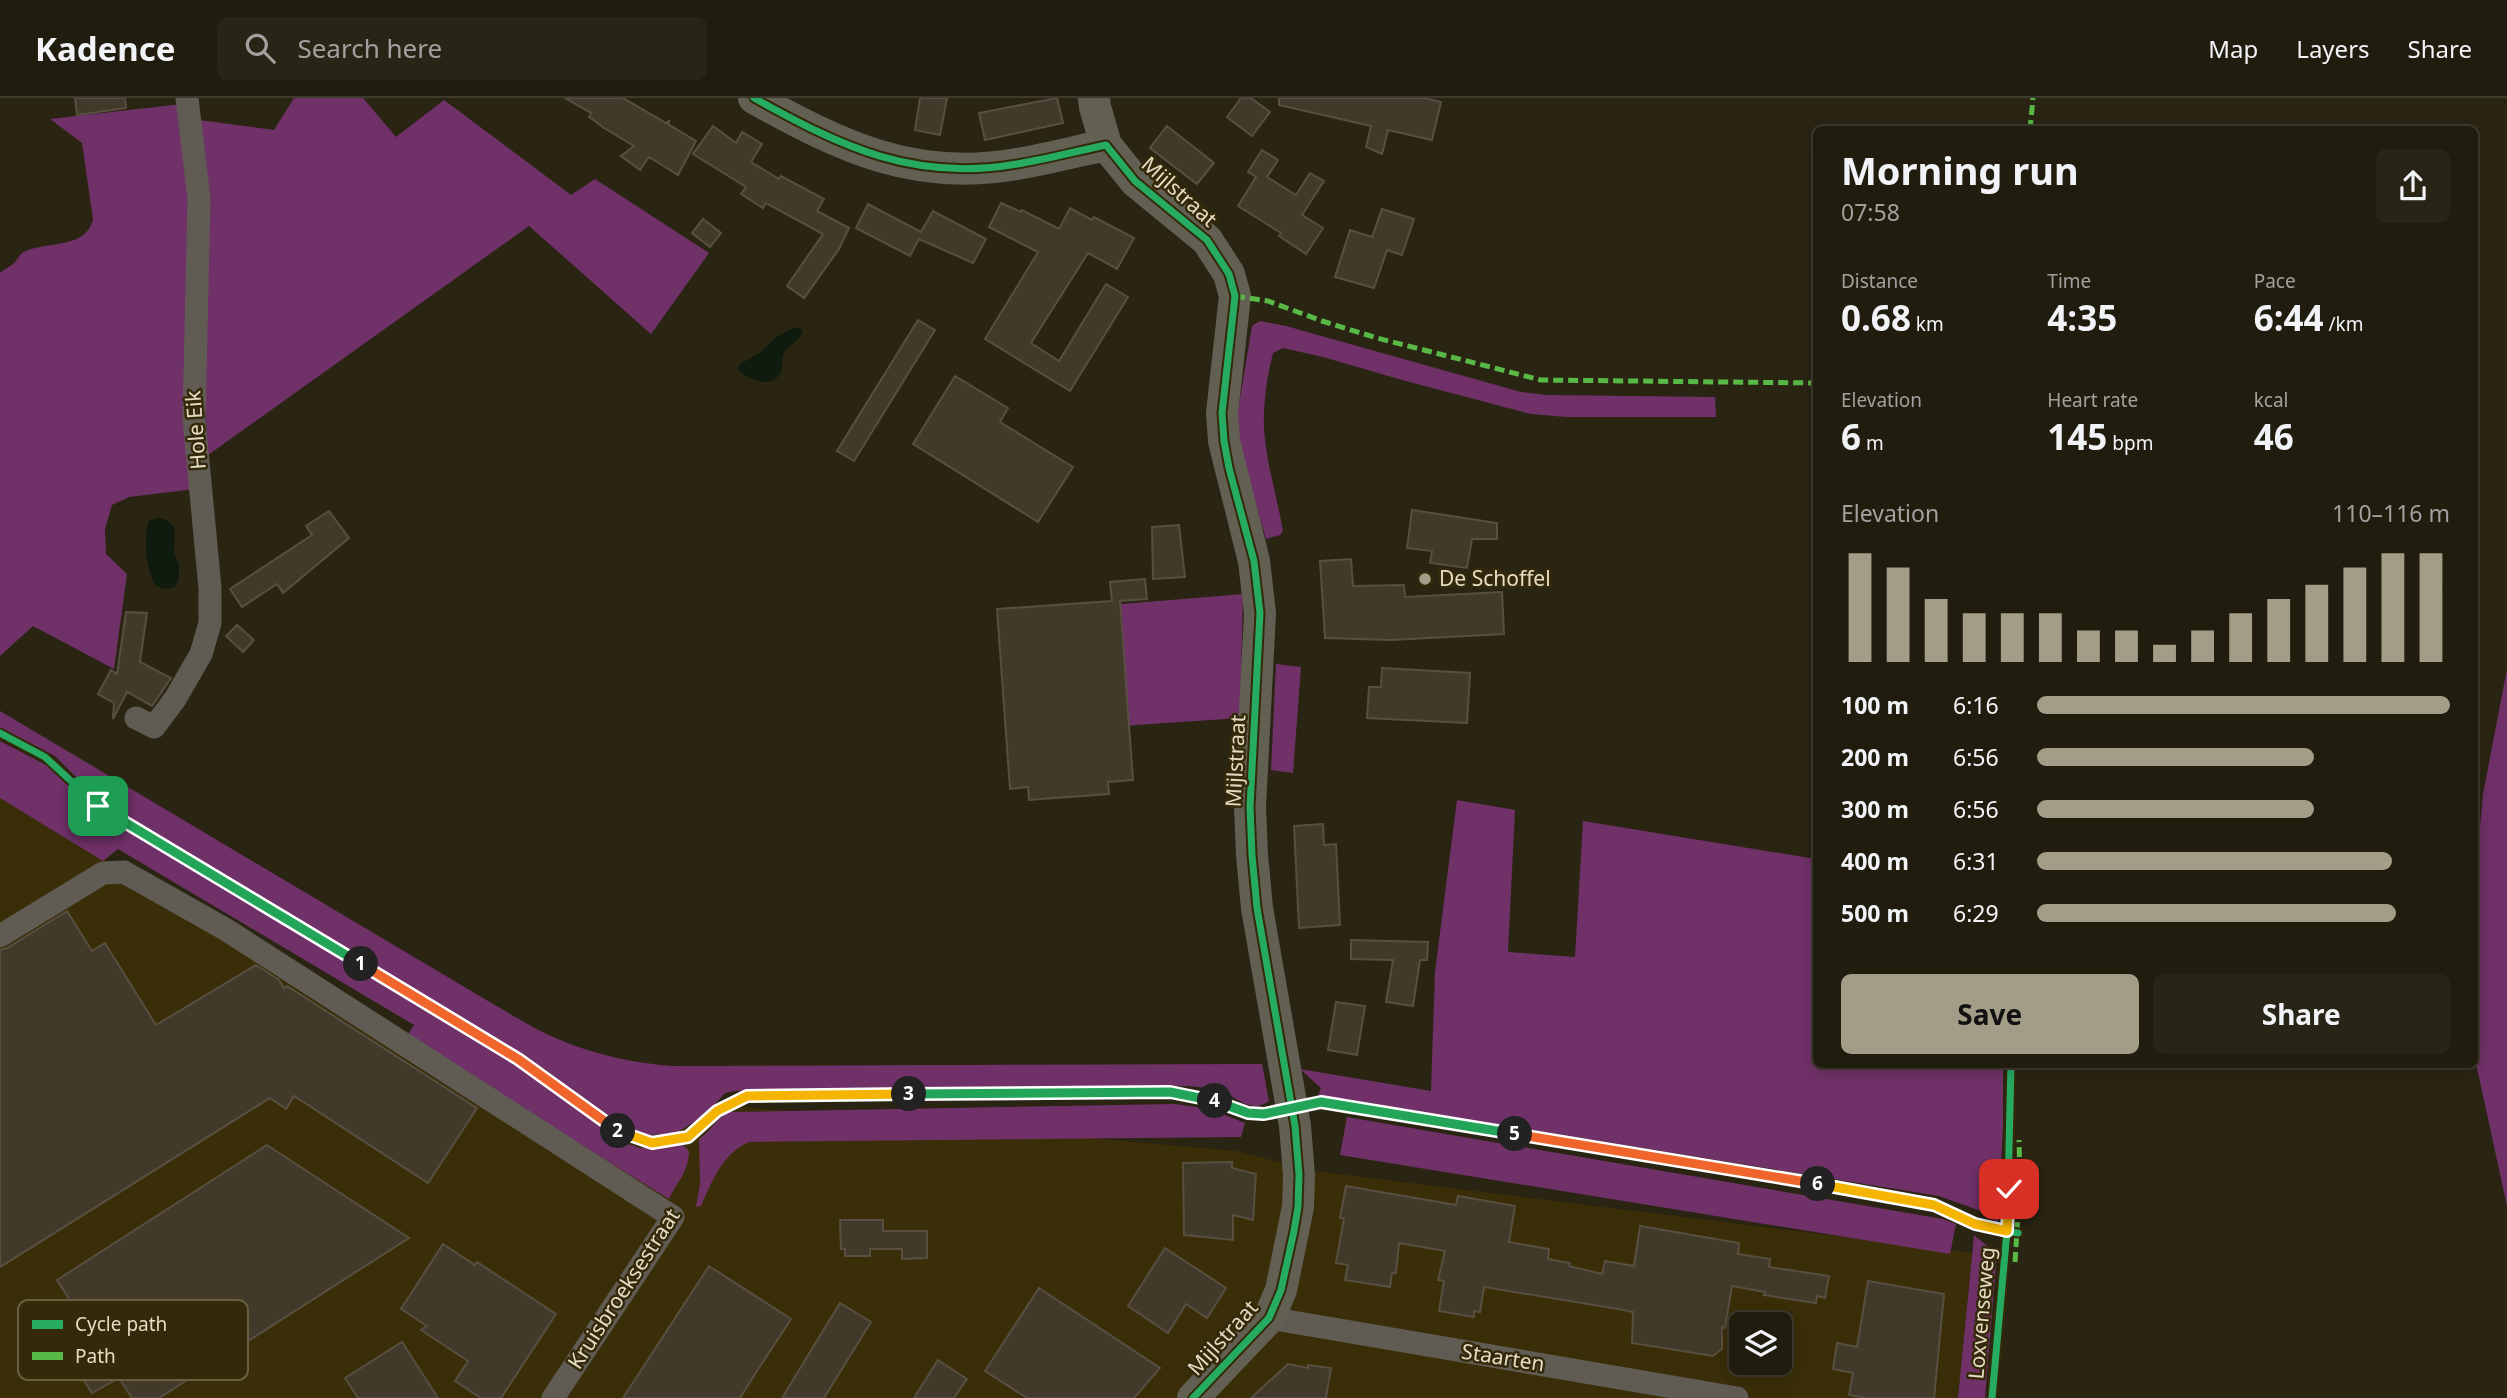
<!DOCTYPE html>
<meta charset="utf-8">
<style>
:root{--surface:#201c0e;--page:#282517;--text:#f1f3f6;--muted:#a2a19e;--line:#3d3a2e;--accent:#a39c87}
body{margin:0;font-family:"Noto Sans",sans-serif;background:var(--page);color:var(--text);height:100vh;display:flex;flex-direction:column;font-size:26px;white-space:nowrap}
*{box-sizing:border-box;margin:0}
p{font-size:23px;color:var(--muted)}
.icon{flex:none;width:38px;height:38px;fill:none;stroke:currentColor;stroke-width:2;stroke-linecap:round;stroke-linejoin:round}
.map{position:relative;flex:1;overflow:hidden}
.side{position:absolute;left:1813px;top:28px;width:665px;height:942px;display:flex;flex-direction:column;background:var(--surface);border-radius:10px;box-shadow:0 4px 18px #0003,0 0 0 2px var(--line)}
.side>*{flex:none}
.controls{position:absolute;left:1729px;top:1214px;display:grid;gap:14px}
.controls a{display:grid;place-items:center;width:63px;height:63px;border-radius:10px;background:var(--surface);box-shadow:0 4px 18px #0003,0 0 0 2px var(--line);font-size:35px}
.pin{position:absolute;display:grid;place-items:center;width:60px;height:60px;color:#fff;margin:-30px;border-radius:14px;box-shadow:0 4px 10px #0006}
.km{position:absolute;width:35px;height:35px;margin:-18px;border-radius:50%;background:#222;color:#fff;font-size:19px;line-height:35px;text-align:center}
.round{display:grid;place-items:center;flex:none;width:74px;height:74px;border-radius:10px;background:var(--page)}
.head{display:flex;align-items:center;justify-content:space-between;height:119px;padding:0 28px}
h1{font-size:38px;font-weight:700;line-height:52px}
.metrics{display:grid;grid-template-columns:repeat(3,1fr);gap:10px;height:119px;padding:7px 28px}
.metrics div{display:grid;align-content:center}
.metrics b{font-size:35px;font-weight:700}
.metrics small{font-size:19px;font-weight:400}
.metrics p{font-size:19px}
.chart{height:196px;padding:14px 28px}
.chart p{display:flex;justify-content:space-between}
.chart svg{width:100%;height:126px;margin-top:7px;stroke:var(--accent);stroke-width:6}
.cta{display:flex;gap:14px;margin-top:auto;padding:14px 28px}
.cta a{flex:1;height:80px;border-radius:10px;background:var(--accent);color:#111;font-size:28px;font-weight:700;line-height:80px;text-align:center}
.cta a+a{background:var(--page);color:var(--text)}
ul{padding:0 28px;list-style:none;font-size:23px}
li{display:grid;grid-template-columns:112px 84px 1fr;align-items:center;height:52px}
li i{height:18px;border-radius:9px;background:var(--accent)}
header{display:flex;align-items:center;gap:42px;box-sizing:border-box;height:98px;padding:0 35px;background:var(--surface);border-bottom:2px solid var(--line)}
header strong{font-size:33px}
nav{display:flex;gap:38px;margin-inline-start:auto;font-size:24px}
.search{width:490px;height:63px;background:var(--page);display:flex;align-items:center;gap:18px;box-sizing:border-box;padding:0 24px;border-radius:10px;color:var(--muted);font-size:26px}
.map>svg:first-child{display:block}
.built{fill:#3a2e09;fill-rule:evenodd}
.green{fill:#703168}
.water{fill:#0e1b0e}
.building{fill:#413a2b;stroke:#584f40;stroke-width:2}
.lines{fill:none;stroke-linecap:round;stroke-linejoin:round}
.street{stroke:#605c54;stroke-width:23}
.secondary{stroke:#625f53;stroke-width:32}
.quiet{stroke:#58b947;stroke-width:5;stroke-dasharray:10 5;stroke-linecap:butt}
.cycleway-casing{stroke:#342a09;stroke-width:11}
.cycleway{stroke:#26ab63;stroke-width:7}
.split-1-casing{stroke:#fff;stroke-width:14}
.split-2-casing{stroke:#fff;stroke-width:14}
.split-3-casing{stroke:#fff;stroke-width:14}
.split-4-casing{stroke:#fff;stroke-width:14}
.split-5-casing{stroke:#fff;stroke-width:14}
.split-6-casing{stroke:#fff;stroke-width:14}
.split-7-casing{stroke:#fff;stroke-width:14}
.split-1{stroke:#22a559;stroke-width:9}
.split-2{stroke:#f0652b;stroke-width:9}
.split-3{stroke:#f5b400;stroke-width:9}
.split-4{stroke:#22a559;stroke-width:9}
.split-5{stroke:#22a559;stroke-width:9}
.split-6{stroke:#f0652b;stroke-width:9}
.split-7{stroke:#f5b400;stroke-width:9}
.poi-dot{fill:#a39c87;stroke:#342a09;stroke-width:2.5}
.labels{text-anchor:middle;stroke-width:5;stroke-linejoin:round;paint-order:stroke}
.street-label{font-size:21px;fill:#e4dcc5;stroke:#342a09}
.poi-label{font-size:21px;fill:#e4dcc5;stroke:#342a09;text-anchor:start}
.key{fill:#342a09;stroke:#695f41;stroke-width:2}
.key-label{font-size:19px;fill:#e4dcc5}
</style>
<header>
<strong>Kadence</strong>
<div class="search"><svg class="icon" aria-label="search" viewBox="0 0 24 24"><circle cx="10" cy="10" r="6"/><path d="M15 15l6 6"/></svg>Search here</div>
<nav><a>Map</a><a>Layers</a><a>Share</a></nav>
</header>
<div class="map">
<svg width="2507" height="1300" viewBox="0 0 2507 1300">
<rect width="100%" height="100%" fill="#2a2513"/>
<path class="built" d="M0 700 483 986 1236 1053 1314 1073 1972 1155 1958 1300H0ZM1741 1227H1780V1265H1741Z"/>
<path class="green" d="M294 0H363L396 39 444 2 571 97 595 81 709 155 651 236 529 128 208 357 203 267 199 22 274 32Z
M182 6 190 74 195 391 129 399 112 407 105 431 106 456 127 476 114 571 33 528 0 558V175C4 171 10 169 14 165 19 160 19 156 26 153 49 143 86 151 93 121L82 45 50 21Z
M1260 223 1286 228 1521 294 1546 297 1715 299 1716 319H1566L1531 316 1402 282 1323 259 1283 250 1273 255C1267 279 1263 305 1264 331 1266 363 1277 400 1283 433L1280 437 1266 441 1239 348 1236 324 1252 228Z
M1243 496 1240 620 1107 629 1098 508Z
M1276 566 1301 569 1293 675 1271 672Z
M2507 571V1108L2475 961 2474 796 2483 696Z
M0 613 488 903C511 916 535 932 560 942 596 957 634 965 672 968L1262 966 1269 1003C1252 1016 1238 1000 1222 994 1211 990 1200 989 1188 988L735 993 725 995 705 1017 676 1035 642 1038 627 1033 608 1021 546 972 500 943 154 737 89 692 55 658 0 630Z
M0 643 48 668 67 682 80 701 108 720 494 953 539 982 622 1044 640 1050H660L682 1046 689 1053C688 1076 678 1082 669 1101L406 939 414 927 118 751 103 763 0 700Z
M1457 702 1515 712 1508 854 1575 859 1583 723 1816 761V966H2003V1029L1998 1125 1978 1112 1939 1098 1340 1001 1317 1000 1321 990 1300 971 1431 993 1435 874Z
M1175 1006 1210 1011 1245 1025 1241 1039 749 1044C723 1055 712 1083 701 1108L696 1109 700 1086 699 1041C712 1033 716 1019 730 1014Z
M1347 1019 1943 1121 1956 1126 1950 1156 1340 1057Z
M1974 1137 1997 1156 1985 1300H1958Z"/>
<path class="water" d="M793 230 803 231C801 242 793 244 786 252 780 258 784 267 781 274 772 292 749 282 738 272L740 266 758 256 777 239Z
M158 420 166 422 173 428 175 435 174 456 179 466V480L175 489 165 491 156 488C146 471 143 441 149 423Z"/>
<path class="building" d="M75 0H125L126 10 77 17Z
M565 0H623L666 25 670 22 668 26 696 43 678 77 649 59 640 72 621 58 634 48 604 30 589 19 591 15Z
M920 0H947L940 37 915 32Z
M1057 0 1063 25 985 42 979 15Z
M1241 0H1251L1270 14 1252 38 1227 19Z
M1279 0H1424L1441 4 1432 42 1388 32 1382 56 1366 49 1371 28 1279 7Z
M713 28 736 45 742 34 762 46 751 64 779 81 781 78 824 101 817 113 849 130 839 151 804 200 787 188 823 136 766 105 763 110 741 96 746 89 693 56Z
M1167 28 1214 65 1197 86 1150 50Z
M1262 52 1278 62 1267 79 1296 97 1310 75 1324 83 1302 117 1323 130 1306 156 1279 138 1281 135 1238 108 1256 79 1248 74Z
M1001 105 1021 114 1022 112 1059 131 1070 110 1092 122 1094 119 1134 140 1117 171 1088 155 1031 245 1059 263 1106 186 1128 199 1070 293 985 241 1038 154 989 129Z
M868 106 921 134 933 113 986 141 973 165 919 141 910 158 856 130Z
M1382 111 1414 121 1402 157 1387 152 1374 190 1335 179 1350 132 1372 139Z
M703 121 721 135 710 149 692 135Z
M918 222 935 232 854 363 837 353Z
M955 278 1008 310 1000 324 1073 369 1038 424 913 346Z
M1412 412 1497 425V441H1472L1467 470 1430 465 1432 453 1407 450Z
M329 413 349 440 283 495 277 486 242 509 230 491 312 437 306 428Z
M1179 427 1185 479 1153 481 1152 429Z
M1351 461 1353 488 1404 487 1405 499 1502 494 1504 536 1391 542 1325 540 1320 463Z
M1145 481 1147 501 1120 503 1133 682 1108 684 1109 696 1029 702 1028 689 1010 691 997 511 1112 503 1110 484Z
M126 514 147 515 140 564 171 580 152 608 127 594 113 621 114 605 98 596 111 572 117 576Z
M237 527 254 542 243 554 226 538Z
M1382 570 1470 575 1467 625 1367 620 1369 589H1381Z
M1323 726 1324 747 1336 746 1340 827 1299 830 1294 728Z
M67 813 92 853 105 845 156 927 256 867 279 882 284 890 287 888 477 1010 428 1085 294 998 286 1011 270 1000 0 1169V852L7 850Z
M1351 842 1428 844 1427 862H1420L1413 908 1386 904 1393 862 1351 861Z
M1336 904 1365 908 1357 957 1328 952Z
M267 1047 409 1140 159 1300H132L119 1280 92 1295 52 1232 78 1215 57 1182Z
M1232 1064V1070L1256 1076 1253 1122 1233 1117V1142L1184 1137 1183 1065Z
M1346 1088 1456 1107 1458 1098 1515 1108 1509 1144 1549 1151 1548 1161 1570 1165 1569 1168 1602 1176 1605 1163 1634 1168 1640 1128 1739 1145 1738 1156 1770 1161 1769 1169 1829 1178 1825 1200 1817 1198 1816 1205 1764 1197 1765 1194 1732 1188 1725 1230 1722 1229V1251L1713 1258 1632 1245 1633 1214 1618 1211 1484 1189 1480 1214 1474 1213V1219L1439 1213 1444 1183 1438 1182 1445 1153 1399 1145 1396 1175H1392L1390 1189 1345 1182 1348 1167 1336 1165 1344 1120H1340Z
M840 1122H883V1133H927V1160L902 1161V1151H870V1158H845V1151H841Z
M443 1146 475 1167 477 1164 556 1216 501 1300H481L455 1283 468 1263 421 1232 427 1228 401 1211Z
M1165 1150 1226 1190 1207 1220 1186 1206 1168 1235 1128 1208Z
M709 1168 791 1221 757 1273 740 1300H623Z
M1868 1183 1944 1196 1934 1300H1866L1849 1297 1853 1275 1833 1271 1837 1245 1857 1249Z
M1039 1190 1160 1270 1134 1300H1027L985 1273Z
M840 1205 871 1224 824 1300H782Z
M402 1244 438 1300H358L345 1280Z
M938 1262 967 1281 954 1300H914Z
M1288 1266 1308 1270V1267L1331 1270 1326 1300H1251Z"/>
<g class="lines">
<path class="street" d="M136 620 154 629 175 601 201 556 210 525V490L194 321 199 100 187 0
M0 838 103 775 124 774 225 831 673 1119 553 1300
M1269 1220 1737 1300"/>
<path class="secondary" d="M754 0C842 49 914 84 1017 66 1047 61 1077 53 1106 47
M1094 0 1095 9 1106 47 1135 83 1207 142 1229 176 1235 198 1222 315 1224 343 1254 463 1260 515 1250 709 1252 757 1257 810 1295 1028 1299 1077 1298 1109 1281 1192 1269 1220 1193 1300"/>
<path class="quiet" d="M2030 32 2033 0
M1235 198 1268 203 1322 223 1377 240 1541 282 1816 285
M2015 1164 2020 1084 2019 1042"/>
<g class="cycleway-casing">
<path id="cycleway" d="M754 0C842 49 914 84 1017 66 1047 61 1077 53 1106 47L1135 83 1207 142 1229 176 1235 198 1222 315 1224 343 1229 370 1254 463 1260 515 1250 709 1252 757 1257 810 1295 1028 1299 1077 1298 1109 1294 1133 1281 1192 1269 1220 1193 1300
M0 635 45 659 98 708 518 961 622 1036 652 1045 688 1039 717 1013 747 998 1170 994 1205 999 1248 1015 1264 1016 1321 1004 1349 1007 1934 1106 1984 1129 2018 1135
M1992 1300 2007 1133 2011 966"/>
</g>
<use href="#cycleway" class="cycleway"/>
</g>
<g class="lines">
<g class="split-1-casing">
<path id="split-1" d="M98 708 361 866"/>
</g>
<g class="split-2-casing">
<path id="split-2" d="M361 866 518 961 618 1033"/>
</g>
<g class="split-3-casing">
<path id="split-3" d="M618 1033 652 1045 688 1039 717 1013 747 998 909 996"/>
</g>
<g class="split-4-casing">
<path id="split-4" d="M909 996 1170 994 1215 1003"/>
</g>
<g class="split-5-casing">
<path id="split-5" d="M1215 1003 1248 1015 1264 1016 1321 1004 1515 1036"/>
</g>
<g class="split-6-casing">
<path id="split-6" d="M1515 1036 1818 1086"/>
</g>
<g class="split-7-casing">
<path id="split-7" d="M1818 1086 1934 1107 1975 1126 2007 1133 2009 1091"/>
</g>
<use href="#split-1" class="split-1"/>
<use href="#split-2" class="split-2"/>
<use href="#split-3" class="split-3"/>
<use href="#split-4" class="split-4"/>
<use href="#split-5" class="split-5"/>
<use href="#split-6" class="split-6"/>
<use href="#split-7" class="split-7"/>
</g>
<circle class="poi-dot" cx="1425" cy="481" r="7"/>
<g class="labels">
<g class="street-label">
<text transform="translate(1179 94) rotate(42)" y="7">Mijlstraat</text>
<text transform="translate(196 332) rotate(-94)" y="7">Hole Eik</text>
<text transform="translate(1236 663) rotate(-87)" y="7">Mijlstraat</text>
<text transform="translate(624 1191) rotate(-57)" y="7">Kruisbroeksestraat</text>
<text transform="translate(1982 1215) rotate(-85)" y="7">Loxvenseweg</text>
<text transform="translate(1223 1240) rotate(-48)" y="7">Mijlstraat</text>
<text transform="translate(1503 1260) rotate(9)" y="7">Staarten</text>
</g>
<g class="poi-label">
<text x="1439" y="488">De Schoffel</text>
</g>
</g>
<rect x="18" y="1202" width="230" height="80" rx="10" class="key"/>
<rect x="32" y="1222" width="31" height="9" fill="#26ab63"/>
<rect x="32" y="1254" width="31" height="8" fill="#58b947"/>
<g class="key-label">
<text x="75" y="1233">Cycle path</text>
<text x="75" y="1265">Path</text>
</g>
</svg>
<div class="controls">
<a><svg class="icon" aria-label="layers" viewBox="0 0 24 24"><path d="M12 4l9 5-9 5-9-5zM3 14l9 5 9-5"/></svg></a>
</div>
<div class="pin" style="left:98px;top:708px;background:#1e9e55"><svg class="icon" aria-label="arrive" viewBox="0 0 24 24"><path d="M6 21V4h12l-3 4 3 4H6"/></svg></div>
<div class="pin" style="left:2009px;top:1091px;background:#d93025"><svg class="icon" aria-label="check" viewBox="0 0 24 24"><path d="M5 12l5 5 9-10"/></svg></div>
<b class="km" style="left:361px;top:866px">1</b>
<b class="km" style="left:618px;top:1033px">2</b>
<b class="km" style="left:909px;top:996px">3</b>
<b class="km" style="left:1215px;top:1003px">4</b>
<b class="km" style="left:1515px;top:1036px">5</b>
<b class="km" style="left:1818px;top:1086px">6</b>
<section class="side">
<div class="head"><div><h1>Morning run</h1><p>07:58</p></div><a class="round"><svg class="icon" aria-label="share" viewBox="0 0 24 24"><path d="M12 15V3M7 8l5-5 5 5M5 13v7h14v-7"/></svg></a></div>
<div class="metrics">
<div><p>Distance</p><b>0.68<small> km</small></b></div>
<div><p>Time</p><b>4:35</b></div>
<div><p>Pace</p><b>6:44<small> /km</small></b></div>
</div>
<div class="metrics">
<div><p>Elevation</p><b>6<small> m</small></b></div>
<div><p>Heart rate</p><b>145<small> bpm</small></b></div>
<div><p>kcal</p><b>46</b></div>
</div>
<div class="chart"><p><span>Elevation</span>110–116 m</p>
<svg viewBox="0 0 160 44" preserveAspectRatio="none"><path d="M5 44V6M15 44V11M25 44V22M35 44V27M45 44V27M55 44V27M65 44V33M75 44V33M85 44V38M95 44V33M105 44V27M115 44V22M125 44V17M135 44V11M145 44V6M155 44V6"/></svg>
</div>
<ul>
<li><b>100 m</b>6:16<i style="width:100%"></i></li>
<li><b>200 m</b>6:56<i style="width:67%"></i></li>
<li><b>300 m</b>6:56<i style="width:67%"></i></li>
<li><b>400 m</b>6:31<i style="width:86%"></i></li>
<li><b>500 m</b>6:29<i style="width:87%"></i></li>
</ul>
<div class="cta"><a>Save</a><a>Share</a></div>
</section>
</div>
